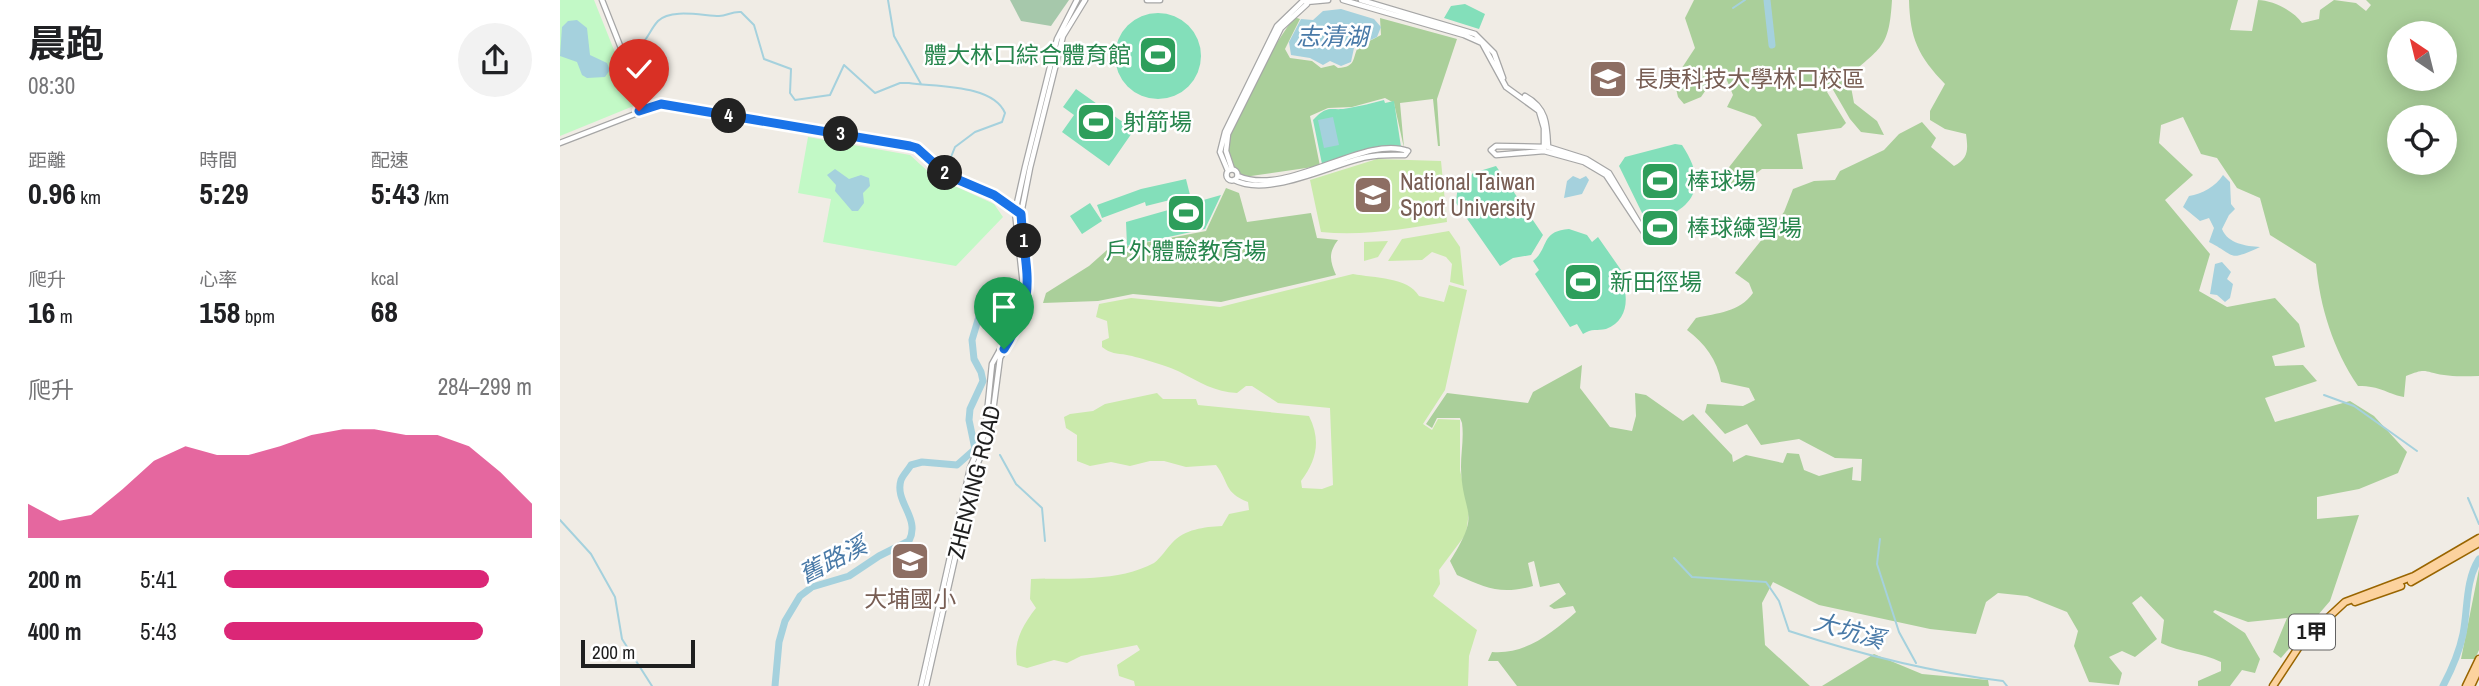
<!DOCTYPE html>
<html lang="zh-TW">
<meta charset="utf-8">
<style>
:root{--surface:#fff;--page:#f2f2f2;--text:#202124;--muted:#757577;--accent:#db2777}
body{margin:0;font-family:"Archivo Narrow","Noto Sans TC",sans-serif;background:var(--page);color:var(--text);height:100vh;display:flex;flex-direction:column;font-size:26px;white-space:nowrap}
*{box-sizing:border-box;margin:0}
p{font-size:23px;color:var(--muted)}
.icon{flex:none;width:38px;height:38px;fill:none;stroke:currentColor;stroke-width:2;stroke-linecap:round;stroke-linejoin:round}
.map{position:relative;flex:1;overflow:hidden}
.drawer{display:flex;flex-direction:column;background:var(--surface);width:560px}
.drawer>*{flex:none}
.needle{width:46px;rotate:325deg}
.tools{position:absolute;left:1827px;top:21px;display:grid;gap:14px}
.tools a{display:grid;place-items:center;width:70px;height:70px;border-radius:50%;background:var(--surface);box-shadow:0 4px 18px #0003;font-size:35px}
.scale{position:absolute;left:21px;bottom:18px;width:114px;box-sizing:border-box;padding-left:7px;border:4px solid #1f1f1f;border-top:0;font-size:19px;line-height:24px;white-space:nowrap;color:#1f1f1f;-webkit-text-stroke:5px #fff;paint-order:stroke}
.pin{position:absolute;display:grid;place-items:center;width:60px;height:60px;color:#fff;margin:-72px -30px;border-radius:50% 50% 50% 0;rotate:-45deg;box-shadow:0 0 7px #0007}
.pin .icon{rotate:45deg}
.km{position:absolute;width:35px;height:35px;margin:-18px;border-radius:50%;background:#222;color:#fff;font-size:19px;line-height:35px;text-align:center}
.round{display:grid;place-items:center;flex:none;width:74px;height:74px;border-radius:37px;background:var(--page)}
.overview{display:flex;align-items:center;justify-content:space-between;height:119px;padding:0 28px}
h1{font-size:38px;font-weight:700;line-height:52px}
.stats{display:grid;grid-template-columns:repeat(3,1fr);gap:10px;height:119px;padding:7px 28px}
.stats div{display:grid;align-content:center}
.stats b{font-size:30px;font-weight:700}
.stats small{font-size:19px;font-weight:400}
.stats p{font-size:19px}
.chart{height:196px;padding:14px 28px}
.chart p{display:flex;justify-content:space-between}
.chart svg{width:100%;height:126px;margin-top:7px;fill:var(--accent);opacity:.7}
ul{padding:0 28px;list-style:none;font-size:23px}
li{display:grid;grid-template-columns:112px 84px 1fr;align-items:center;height:52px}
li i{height:18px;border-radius:9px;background:var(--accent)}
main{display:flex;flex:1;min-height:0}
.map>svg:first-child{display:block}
.grass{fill:#caeaab}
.forest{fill:#aacf9a;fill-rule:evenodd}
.cemetery{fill:#a6c8ab}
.park{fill:#c2f9c6}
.pitch{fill:#83dfba}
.water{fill:#a5d1dd}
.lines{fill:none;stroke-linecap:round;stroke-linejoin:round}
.stream{stroke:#a5d1dd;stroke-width:2}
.river{stroke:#a5d1dd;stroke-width:7}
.minor-casing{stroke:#a6a6a6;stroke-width:7}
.major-casing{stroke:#996500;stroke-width:9}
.minor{stroke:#fff;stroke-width:4.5}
.major{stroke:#fcd29e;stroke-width:6}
.route-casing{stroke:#fff;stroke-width:14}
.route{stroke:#1a73e8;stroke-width:9}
.labels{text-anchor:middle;stroke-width:5;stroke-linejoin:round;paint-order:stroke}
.shield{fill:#fff;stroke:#626262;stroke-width:2}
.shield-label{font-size:21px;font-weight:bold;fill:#1f1f1f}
.leisure-label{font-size:23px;fill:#27864d;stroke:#fff;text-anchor:start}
.education-label{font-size:23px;fill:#785e54;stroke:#fff;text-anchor:start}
.street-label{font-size:23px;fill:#1f1f1f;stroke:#fff}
.water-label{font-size:24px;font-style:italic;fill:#4879a7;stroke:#fff}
</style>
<main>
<section class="drawer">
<div class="overview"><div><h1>晨跑</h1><p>08:30</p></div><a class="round"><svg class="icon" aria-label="share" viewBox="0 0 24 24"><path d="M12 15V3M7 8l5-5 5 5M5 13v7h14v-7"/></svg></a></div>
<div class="stats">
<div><p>距離</p><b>0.96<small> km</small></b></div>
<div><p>時間</p><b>5:29</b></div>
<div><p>配速</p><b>5:43<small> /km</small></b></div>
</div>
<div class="stats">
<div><p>爬升</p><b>16<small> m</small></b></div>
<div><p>心率</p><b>158<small> bpm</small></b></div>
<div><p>kcal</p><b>68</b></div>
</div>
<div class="chart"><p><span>爬升</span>284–299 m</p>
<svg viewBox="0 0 160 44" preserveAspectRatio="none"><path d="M0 44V32L10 38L20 36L30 27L40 17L50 12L60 15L70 15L80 12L90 8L100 6L110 6L120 8L130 8L140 12L150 21L160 32V44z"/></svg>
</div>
<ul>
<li><b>200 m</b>5:41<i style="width:86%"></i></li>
<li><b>400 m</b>5:43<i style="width:84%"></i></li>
</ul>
</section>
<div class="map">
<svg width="1919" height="686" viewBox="0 0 1919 686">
<rect width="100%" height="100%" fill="#f0ece5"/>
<path class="grass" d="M817 159 881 161 887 222C845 229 804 236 761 232L750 180Z
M889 231 900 247 904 286 890 282 892 264 886 257 872 252 862 260 828 261 842 239Z
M828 241 818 257 804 261V242Z
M793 274C814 278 848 277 859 296L884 302 889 285 907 290 885 390 863 424 872 430 878 419 900 420V470L909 512 906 534 879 570 880 584 873 596 917 630 909 656 908 686H575L574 681 559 676 557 665 580 650 577 645 521 656 507 663 494 660 467 668 457 665C453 642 462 626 476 608L470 599 471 579C510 578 559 582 594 563 601 558 606 549 612 543 625 529 644 527 662 526L669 514 689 510 688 502C663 492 670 483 656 465L626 467 604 461H590L570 466 551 462 530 466 517 461V435L506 428 504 417 510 414 533 411 545 404 597 393 603 399H636L638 405 749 416C761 440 757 460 741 481L742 488 762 489 773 485 770 408 718 403 692 386H686L677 393C655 392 639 382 620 372 611 367 578 357 567 355 556 353 551 354 542 347V341L549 338 547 321 536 317 539 304 571 298 660 307Z"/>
<path class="forest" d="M1134 0H1332C1329 48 1322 46 1289 76L1294 103 1317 121 1324 135 1301 132 1290 119 1272 88 1267 92 1286 123 1281 128 1237 134 1243 169H1202L1179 186 1161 190 1159 180 1202 125 1195 117 1167 107 1173 95 1166 78 1152 81 1141 97 1124 104 1118 97 1114 80 1135 48 1125 18Z
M1349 0H1678L1670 30 1692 31 1698 0C1712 0 1734 11 1742 23L1759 19 1760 10 1774 0 1796 3 1806 11 1811 5 1806 0H1919V376C1908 376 1895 377 1884 375 1864 372 1867 367 1846 376L1844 397C1824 393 1822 386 1798 386 1773 349 1760 307 1756 264L1710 235 1700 198 1677 188 1657 158 1641 154 1623 117 1601 125 1599 143 1633 175 1605 200 1650 254 1639 291 1667 307 1715 298 1739 324 1745 347 1712 356 1715 366 1743 365 1757 381 1705 398 1715 422 1790 401 1814 416 1847 452 1838 473 1799 489 1757 497V519L1799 515 1770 601 1721 658 1713 652 1727 618 1688 622 1655 610 1653 612 1685 633 1700 659 1695 673 1682 670 1670 686H1638V681L1661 671V662C1641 652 1621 653 1601 643L1604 620 1581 596 1572 603 1597 639 1575 657 1562 651 1549 657 1562 673 1559 685 1529 682 1514 646 1518 631 1507 612 1467 596 1438 593 1426 602 1416 634 1370 629 1259 605 1213 582 1202 603 1205 645 1250 686H957L938 661H928L932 652C965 655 992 633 1016 612L1013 606 994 609 989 606 1006 594 999 583 980 587 974 561 968 563 973 586C940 595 927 588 897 575L890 561C923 509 902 517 901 467 901 452 904 438 902 423L900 418H877L872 428 866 424 887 393 968 403 973 392 1022 365 1020 388 1050 427 1072 431 1076 416 1075 393 1086 395 1123 421 1133 414 1172 455 1173 462 1186 455 1223 463 1227 453 1239 454 1244 470 1259 476 1293 467 1292 480 1301 481 1302 459 1275 458 1239 439 1201 445 1187 424 1165 434 1145 412 1147 404 1183 406 1195 400 1189 388 1161 382C1157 359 1145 344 1127 330L1136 318C1157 313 1180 312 1193 293L1189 283 1175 273 1224 212 1233 189 1254 181 1275 180 1280 171 1324 150 1339 134 1362 122 1376 138 1371 147 1394 166C1409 158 1408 149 1406 134L1385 129 1370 120V111L1385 84C1358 56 1350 38 1349 0ZM1885 33V79H1839V33ZM1885 117V163H1839V117Z
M734 17 740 19 725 49 730 58 752 61 761 68 774 65 778 68C796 67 792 59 798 47L821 35 820 18 897 39 877 99 880 146H878L873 99 840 103 844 148 834 103 825 98 792 107 768 108 750 116 760 166 684 177 674 169 667 154 671 133 712 50Z
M666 188 679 193 687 222 751 213 757 238 778 240C768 253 770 261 776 275L661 302 573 294 538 301 483 303 486 293 529 266 547 250 646 231Z
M1919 569V650L1915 659H1901Z
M1314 654 1362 674 1428 680 1429 686H1262Z"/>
<path class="cemetery" d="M450 0H509L491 26 461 21Z"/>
<path class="park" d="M0 0H34L76 105 0 136Z
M248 137 350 155 373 176 434 204 443 217 396 266 263 242 271 199 238 193Z"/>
<path class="pitch" d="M905 4 925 14 919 29 884 18 891 6Z
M555 56a43 43 0 1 1 86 0a43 43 0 1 1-86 0Z
M516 89 574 130 549 166 502 132 514 115 503 107Z
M824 100 825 103 834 101 841 147H815L762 164 753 120C769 103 771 112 789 108 801 106 812 103 824 100Z
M1115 144 1122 145C1144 178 1141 203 1102 219L1108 218 1113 233 1097 236 1086 222 1098 220 1085 219 1059 166 1065 157Z
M936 166 983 235 971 255 953 258 940 266 896 203 897 193 913 173Z
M626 179 630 195 586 206 585 202 542 218 537 205 581 189Z
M661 195 645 229 567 246 566 222Z
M530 203 542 221 522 234 510 216Z
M1009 229 1027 235 1032 242 1038 237 1068 280 1063 284C1069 301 1066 322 1046 329 1037 331 1032 328 1023 334L1017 324 1010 327 975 274 979 270 973 261C989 249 980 231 1009 229Z"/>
<path class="water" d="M781 9 814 19 821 27 817 37 794 48 791 62 781 66 770 61 763 65 750 58 731 55 729 42 741 19 753 20 763 11Z
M17 20 27 28 30 55 47 63 50 70 45 77 27 78 22 75 17 62 0 56 2 27 8 21Z
M773 117 779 145 764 148 758 120Z
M275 169 289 179 301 175 309 178 310 186 303 193 304 203 298 211H292L275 191 276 185 267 175Z
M1663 175 1670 182 1671 204 1675 209 1669 215 1662 229C1668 244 1686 246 1700 247 1667 262 1677 256 1649 242L1654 228 1649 218 1640 221 1623 207 1629 196C1642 194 1656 186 1663 175Z
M1013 176 1020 179 1026 176 1029 180 1022 194 1004 198 1007 181Z
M1662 262 1671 272 1667 279 1673 284 1670 298 1665 302 1657 295 1650 294 1655 264Z"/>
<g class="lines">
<path class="stream" d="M328 0 334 36 361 84
M1173 8 1185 0
M73 50C88 42 88 32 98 21 111 8 144 16 159 16 167 16 172 11 181 12L194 25 204 59 231 69 230 93 235 100 270 95 284 65 315 93 340 83H349C376 87 433 84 445 113L442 122 415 132 395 147 391 157
M1764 395 1794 406 1857 451
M440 455 456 484 482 508 485 541
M1908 498 1919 524
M0 520 31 554 55 597 62 639 92 686
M1320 539 1317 564 1339 632 1356 663
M1114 558 1132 577 1206 582 1219 601 1229 631C1299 654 1369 672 1443 681L1447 686"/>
<path class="river" d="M1207 0 1212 45
M215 686 219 642 225 621 240 596 252 587 289 576 319 556 349 541C361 518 334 502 341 480 343 475 348 470 351 465L362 462 397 465 415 449 409 420 410 409 423 381 421 372 414 359 412 340 426 293
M1883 686C1892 669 1899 653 1903 634 1908 609 1905 581 1919 559"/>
<g class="minor-casing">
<path id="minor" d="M42 0 85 109
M587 0H600
M783 0 904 35 922 43 946 87 979 111 984 128V151L1024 162 1046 175 1089 240
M801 0 915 34 934 53 943 78
M746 2 768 0
M965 96C987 108 987 125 988 147L1026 159 1049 173 1089 240
M0 143 101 104 357 148 387 175 434 195 457 212
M984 151 936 155 931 150 936 146 985 147
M672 169 666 151 668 134 721 28 747 4
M666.5 175a5.5 5.5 0 1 1 11 0a5.5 5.5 0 1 1-11 0Z
M668 171 660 152 665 132 717 26 744 0
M678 176C728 198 804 134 848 151
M674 180C709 198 771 164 807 157 820 154 832 155 845 155L848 151
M361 686 410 468 425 433 432 364 457 319 464 294 455 212 465 167 497 39 517 0
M366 686 415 470 430 434 440 358 459 325 468 294 461 214 470 168 503 36 525 0"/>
</g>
<g class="major-casing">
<path id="major" d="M1851 582 1919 543
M1795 602 1841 586
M1713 686 1742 642 1785 602 1854 576 1919 538
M1906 686 1919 659
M1911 686 1919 669"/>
</g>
<use href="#minor" class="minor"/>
<use href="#major" class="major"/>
</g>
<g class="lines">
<g class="route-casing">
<path id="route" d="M79 111 101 104 350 146 357 148 387 175 434 195 461 214C465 276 479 292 444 349"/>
</g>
<use href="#route" class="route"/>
</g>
<defs>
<g id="stadium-square" transform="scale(2.0125)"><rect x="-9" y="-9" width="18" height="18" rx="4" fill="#2e9e5b" stroke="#fff"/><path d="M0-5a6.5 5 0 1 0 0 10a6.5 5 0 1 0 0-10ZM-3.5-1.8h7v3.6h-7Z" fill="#fff"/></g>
<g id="university-square" transform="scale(2.0125)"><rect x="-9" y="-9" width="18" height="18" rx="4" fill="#8d6e63" stroke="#fff"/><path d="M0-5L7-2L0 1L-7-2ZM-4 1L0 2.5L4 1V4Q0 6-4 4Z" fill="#fff"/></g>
<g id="school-square" transform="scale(2.0125)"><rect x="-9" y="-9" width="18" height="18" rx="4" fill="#8d6e63" stroke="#fff"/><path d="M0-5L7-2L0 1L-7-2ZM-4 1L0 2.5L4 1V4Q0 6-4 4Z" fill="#fff"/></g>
</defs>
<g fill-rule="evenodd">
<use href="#stadium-square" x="598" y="55"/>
<use href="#university-square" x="1048" y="79"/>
<use href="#stadium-square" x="536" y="122"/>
<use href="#stadium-square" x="1100" y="181"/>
<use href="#school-square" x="813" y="195"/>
<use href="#stadium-square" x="626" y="213"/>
<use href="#stadium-square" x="1100" y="228"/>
<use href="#stadium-square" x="1023" y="282"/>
<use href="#school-square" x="350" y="561"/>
</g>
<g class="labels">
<rect class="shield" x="1729" y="614.5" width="46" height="35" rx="5"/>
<g class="shield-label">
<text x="1752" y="639">1甲</text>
</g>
<g class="leisure-label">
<text x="571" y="63" text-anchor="end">體大林口綜合體育館</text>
<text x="563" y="130">射箭場</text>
<text x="1127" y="189">棒球場</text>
<text x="1127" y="236">棒球練習場</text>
<text x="626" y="259" text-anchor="middle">戶外體驗教育場</text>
<text x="1050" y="290">新田徑場</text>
</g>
<g class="education-label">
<text x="1075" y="87">長庚科技大學林口校區</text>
<text x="840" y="190">National Taiwan<tspan x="840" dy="26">Sport University</tspan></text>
<text x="350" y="607" text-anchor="middle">大埔國小</text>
</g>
<g class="street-label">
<text transform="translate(414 482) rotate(-76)" y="8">ZHENXING ROAD</text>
</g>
<g class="water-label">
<text x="772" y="45">志清湖</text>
<text transform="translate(273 560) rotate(-27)" y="8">舊路溪</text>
<text transform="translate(1289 631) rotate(16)" y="8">大坑溪</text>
</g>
</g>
</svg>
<div class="tools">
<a><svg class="needle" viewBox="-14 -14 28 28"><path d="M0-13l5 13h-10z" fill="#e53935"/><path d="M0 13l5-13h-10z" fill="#757577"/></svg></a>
<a><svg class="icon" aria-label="locate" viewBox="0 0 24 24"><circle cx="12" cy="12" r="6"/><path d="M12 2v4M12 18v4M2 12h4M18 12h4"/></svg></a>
</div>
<div class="scale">200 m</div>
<div class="pin" style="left:444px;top:349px;background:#1e9e55"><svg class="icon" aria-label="arrive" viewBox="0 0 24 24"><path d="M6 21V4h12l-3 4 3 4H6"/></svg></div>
<div class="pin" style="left:79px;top:111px;background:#d93025"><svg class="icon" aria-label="check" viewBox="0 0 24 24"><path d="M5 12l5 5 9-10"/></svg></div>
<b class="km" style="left:464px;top:241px">1</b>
<b class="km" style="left:385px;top:173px">2</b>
<b class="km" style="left:281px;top:134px">3</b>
<b class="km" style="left:169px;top:116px">4</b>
</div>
</main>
